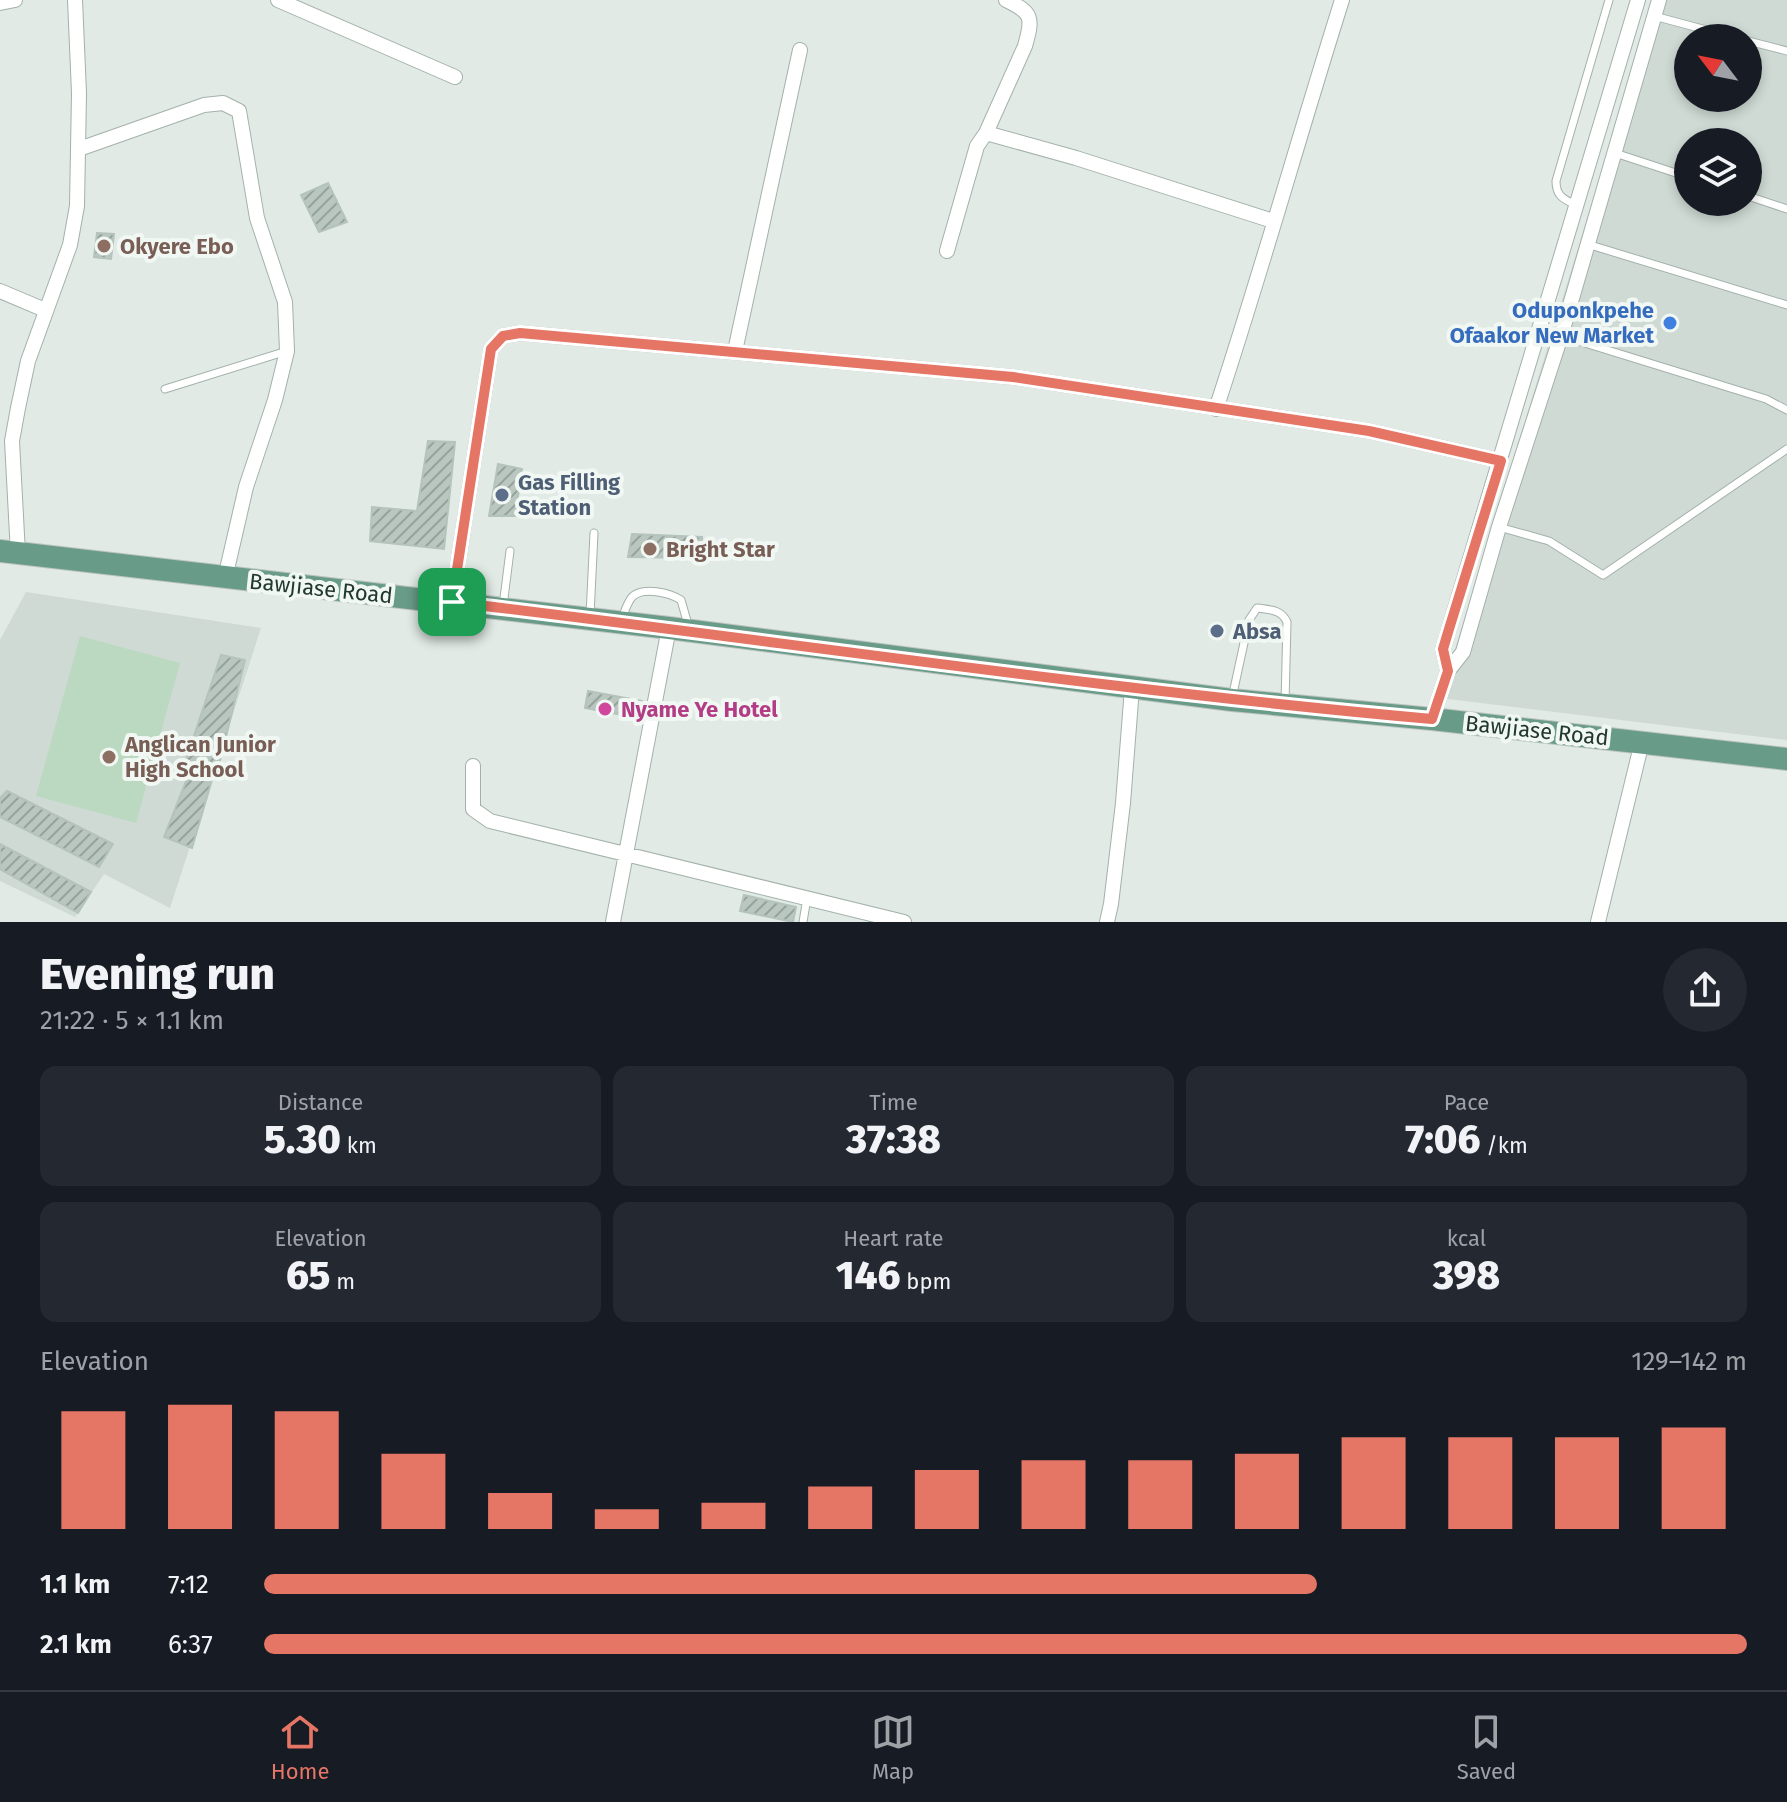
<!DOCTYPE html>
<meta charset="utf-8">
<style>
:root{--surface:#171b24;--page:#242831;--text:#f1f3f6;--muted:#9ea1a6;--line:#363941;--accent:#e57564}
body{margin:0;font-family:"Fira Sans",sans-serif;background:var(--page);color:var(--text);height:100vh;display:flex;flex-direction:column;font-size:30px;white-space:nowrap}
*{box-sizing:border-box;margin:0}
p{font-size:26px;color:var(--muted)}
.icon{flex:none;width:44px;height:44px;fill:none;stroke:currentColor;stroke-width:2;stroke-linecap:round;stroke-linejoin:round}
.map{position:relative;height:922px;overflow:hidden}
.panel{display:flex;flex-direction:column;background:var(--surface);flex:1}
.panel>*{flex:none}
.needle{width:52px;rotate:302deg}
.tools{position:absolute;left:1674px;top:24px;display:grid;gap:16px}
.tools a{display:grid;place-items:center;width:88px;height:88px;border-radius:50%;background:var(--surface);box-shadow:0 4px 12px #0003;font-size:40px}
.pin{position:absolute;display:grid;place-items:center;width:68px;height:68px;color:#fff;margin:-34px;border-radius:16px;box-shadow:0 4px 12px #0006}
.round{display:grid;place-items:center;flex:none;width:84px;height:84px;border-radius:42px;background:var(--page)}
.headline{display:flex;align-items:center;justify-content:space-between;height:136px;padding:0 40px}
h1{font-size:44px;font-weight:800;line-height:60px}
.figures{display:grid;grid-template-columns:repeat(3,1fr);gap:12px;height:136px;padding:8px 40px}
.figures div{display:grid;align-content:center;border-radius:16px;background:var(--page);text-align:center}
.figures b{font-size:40px;font-weight:800}
.figures small{font-size:22px;font-weight:400}
.figures p{font-size:22px}
.chart{height:224px;padding:16px 40px}
.chart p{display:flex;justify-content:space-between}
.chart svg{width:100%;height:144px;margin-top:8px;stroke:var(--accent);stroke-width:6}
ul{padding:0 40px;list-style:none;font-size:26px}
li{display:grid;grid-template-columns:128px 96px 1fr;align-items:center;height:60px}
li i{height:20px;border-radius:10px;background:var(--accent)}
.dock{display:flex;justify-content:space-around;align-items:center;height:112px;border-top:2px solid var(--line);background:var(--surface);font-size:22px;color:var(--muted)}
.dock a{display:grid;justify-items:center;gap:4px}
.dock .selected{color:var(--accent)}
.map>svg:first-child{display:block}
.built{fill:#cfdad4;fill-rule:evenodd}
.garden{fill:#bbd9c0}
.building{fill:url(#building-hatch);stroke:#b4c3bb;stroke-width:2}
.lines{fill:none;stroke-linecap:round;stroke-linejoin:round}
.lane-casing{stroke:#a4b1ab;stroke-width:9}
.street-casing{stroke:#a4b1ab;stroke-width:16}
.primary-casing{stroke:#bdc4c1;stroke-width:24}
.lane{stroke:#fff;stroke-width:7}
.street{stroke:#fff;stroke-width:14}
.primary{stroke:#699b89;stroke-width:22}
.route-casing{stroke:#fff;stroke-width:16}
.route{stroke:#e57564;stroke-width:10}
.education-dot{fill:#8d6e63;stroke:#f1f7f3;stroke-width:3}
.shop-dot{fill:#3f7fe0;stroke:#f1f7f3;stroke-width:3}
.service-dot{fill:#5c6f8a;stroke:#f1f7f3;stroke-width:3}
.hotel-dot{fill:#d1479c;stroke:#f1f7f3;stroke-width:3}
.labels{text-anchor:middle;stroke-width:8;stroke-linejoin:round;paint-order:stroke}
.education-label{font-size:22px;font-weight:bold;fill:#785e54;stroke:#f1f7f3;text-anchor:start}
.shop-label{font-size:22px;font-weight:bold;fill:#366cbe;stroke:#f1f7f3;text-anchor:end}
.service-label{font-size:22px;font-weight:bold;fill:#4e5e75;stroke:#f1f7f3;text-anchor:start}
.street-label{font-size:22px;fill:#233930;stroke:#f1f7f3}
.hotel-label{font-size:22px;font-weight:bold;fill:#b23c85;stroke:#f1f7f3;text-anchor:start}
</style>
<div class="map">
<svg width="1787" height="922" viewBox="0 0 1787 922">
<defs>
<pattern id="building-hatch" width="6" height="6" patternUnits="userSpaceOnUse" patternTransform="scale(2)"><rect width="6" height="6" fill="#b9c7c0"/><path d="M-1 1l2-2M0 6l6-6M5 7l2-2" fill="none" stroke="#96a39c"/></pattern>
</defs>
<rect width="100%" height="100%" fill="#e1eae5"/>
<path class="built" d="M1654 0H1787V740L1440 698ZM1688 38H1748V98H1688ZM1688 142H1748V202H1688Z
M26 592 261 628 170 908 104 874 75 917 0 881V640Z"/>
<path class="garden" d="M80 636 180 663 136 823 36 796Z"/>
<path class="building" d="M328 183 347 222 319 232 301 195Z
M97 233 114 234 111 259 94 257Z
M428 441 455 442 444 549 370 541 372 507 417 511Z
M498 464 522 469 515 516H489Z
M632 534 702 537 703 558 628 557Z
M221 655 245 660 217 773H214L192 848 164 837 192 766 185 763Z
M588 691 642 701 639 718 585 708Z
M7 791 113 844 99 867 0 817V798Z
M0 844 91 892 78 913 0 869Z
M744 895 796 907 793 922 740 911Z"/>
<g class="lines">
<g class="lane-casing">
<path id="lane" d="M1654 16 1736 38
M1748 41 1787 51
M1615 153 1688 177
M1748 196 1787 209
M1576 205C1563 199 1556 196 1556 181L1609 0
M1587 244 1787 305
M1562 336 1766 399 1787 410
M165 389 287 351
M1499 527 1549 541 1603 575 1787 449
M503 606 510 551
M590 615 594 533
M621 621C624 613 627 603 632 597 643 586 670 593 681 600L689 628
M1232 698 1249 620 1257 608C1270 610 1281 609 1287 622L1285 703
M803 922 807 898"/>
</g>
<g class="street-casing">
<path id="street" d="M278 0 455 77
M0 3 15 0
M986 133 1076 158 1273 221
M79 149 204 105 223 103 239 111 257 218 285 302 287 351 275 400 246 487 225 578
M947 251 977 146 986 133 1025 46C1033 18 1033 13 1006 0
M0 291 45 310
M735 351 800 50
M1216 409C1261 273 1299 136 1342 0
M18 554 12 441 18 408 28 361 70 245 77 206 79 93 75 0
M452 602 491 349 503 336 520 333 1013 377 1369 431 1501 461
M1448 671 1443 649 1449 629 1638 0
M1432 719 1448 671 1463 652 1499 527 1561 336 1659 0
M473 766V809L490 821 904 922
M613 922 669 628
M1107 922 1111 904 1123 803 1132 688
M1598 922 1642 742"/>
</g>
<g class="primary-casing">
<path id="primary" d="M0 551 669 628 1232 700 1432 719 1787 759"/>
</g>
<use href="#lane" class="lane"/>
<use href="#street" class="street"/>
<use href="#primary" class="primary"/>
</g>
<g class="lines">
<g class="route-casing">
<path id="route" d="M520 333 1013 377 1369 431 1501 461 1449 629 1443 649 1448 671 1432 719C1105 690 779 641 452 602L491 349 503 336Z"/>
</g>
<use href="#route" class="route"/>
</g>
<g class="education-dot">
<circle cx="104" cy="246" r="8"/>
<circle cx="650" cy="549" r="8"/>
<circle cx="109" cy="757" r="8"/>
</g>
<circle class="shop-dot" cx="1670" cy="323" r="8"/>
<g class="service-dot">
<circle cx="502" cy="495" r="8"/>
<circle cx="1217" cy="631" r="8"/>
</g>
<circle class="hotel-dot" cx="605" cy="709" r="8"/>
<g class="labels">
<g class="education-label">
<text x="120" y="254">Okyere Ebo</text>
<text x="666" y="557">Bright Star</text>
<text x="125" y="752">Anglican Junior<tspan x="125" dy="25">High School</tspan></text>
</g>
<g class="shop-label">
<text x="1654" y="318">Oduponkpehe<tspan x="1654" dy="25">Ofaakor New Market</tspan></text>
</g>
<g class="service-label">
<text x="518" y="490">Gas Filling<tspan x="518" dy="25">Station</tspan></text>
<text x="1233" y="639">Absa</text>
</g>
<g class="street-label">
<text transform="translate(321 588) rotate(6)" y="8">Bawjiase Road</text>
<text transform="translate(1537 730) rotate(6)" y="8">Bawjiase Road</text>
</g>
<g class="hotel-label">
<text x="621" y="717">Nyame Ye Hotel</text>
</g>
</g>
</svg>
<div class="tools">
<a><svg class="needle" viewBox="-14 -14 28 28"><path d="M0-13l5 13h-10z" fill="#e53935"/><path d="M0 13l5-13h-10z" fill="#9ea1a6"/></svg></a>
<a><svg class="icon" aria-label="layers" viewBox="0 0 24 24"><path d="M12 4l9 5-9 5-9-5zM3 14l9 5 9-5"/></svg></a>
</div>
<div class="pin" style="left:452px;top:602px;background:#1e9e55"><svg class="icon" aria-label="arrive" viewBox="0 0 24 24"><path d="M6 21V4h12l-3 4 3 4H6"/></svg></div>
</div>
<section class="panel">
<div class="headline"><div><h1>Evening run</h1><p>21:22 · 5 × 1.1 km</p></div><a class="round"><svg class="icon" aria-label="share" viewBox="0 0 24 24"><path d="M12 15V3M7 8l5-5 5 5M5 13v7h14v-7"/></svg></a></div>
<div class="figures">
<div><p>Distance</p><b>5.30<small> km</small></b></div>
<div><p>Time</p><b>37:38</b></div>
<div><p>Pace</p><b>7:06<small> /km</small></b></div>
</div>
<div class="figures">
<div><p>Elevation</p><b>65<small> m</small></b></div>
<div><p>Heart rate</p><b>146<small> bpm</small></b></div>
<div><p>kcal</p><b>398</b></div>
</div>
<div class="chart"><p><span>Elevation</span>129–142 m</p>
<svg viewBox="0 0 160 44" preserveAspectRatio="none"><path d="M5 44V8M15 44V6M25 44V8M35 44V21M45 44V33M55 44V38M65 44V36M75 44V31M85 44V26M95 44V23M105 44V23M115 44V21M125 44V16M135 44V16M145 44V16M155 44V13"/></svg>
</div>
<ul>
<li><b>1.1 km</b>7:12<i style="width:71%"></i></li>
<li><b>2.1 km</b>6:37<i style="width:100%"></i></li>
</ul>
</section>
<nav class="dock">
<a class="selected"><svg class="icon" aria-label="home" viewBox="0 0 24 24"><path d="M3 11l9-7 9 7M6 9v11h12V9"/></svg>Home</a>
<a><svg class="icon" aria-label="map" viewBox="0 0 24 24"><path d="M3 6l6-2 6 2 6-2v14l-6 2-6-2-6 2zM9 4v14M15 6v14"/></svg>Map</a>
<a><svg class="icon" aria-label="saved" viewBox="0 0 24 24"><path d="M7 4h10v16l-5-4-5 4z"/></svg>Saved</a>
</nav>
